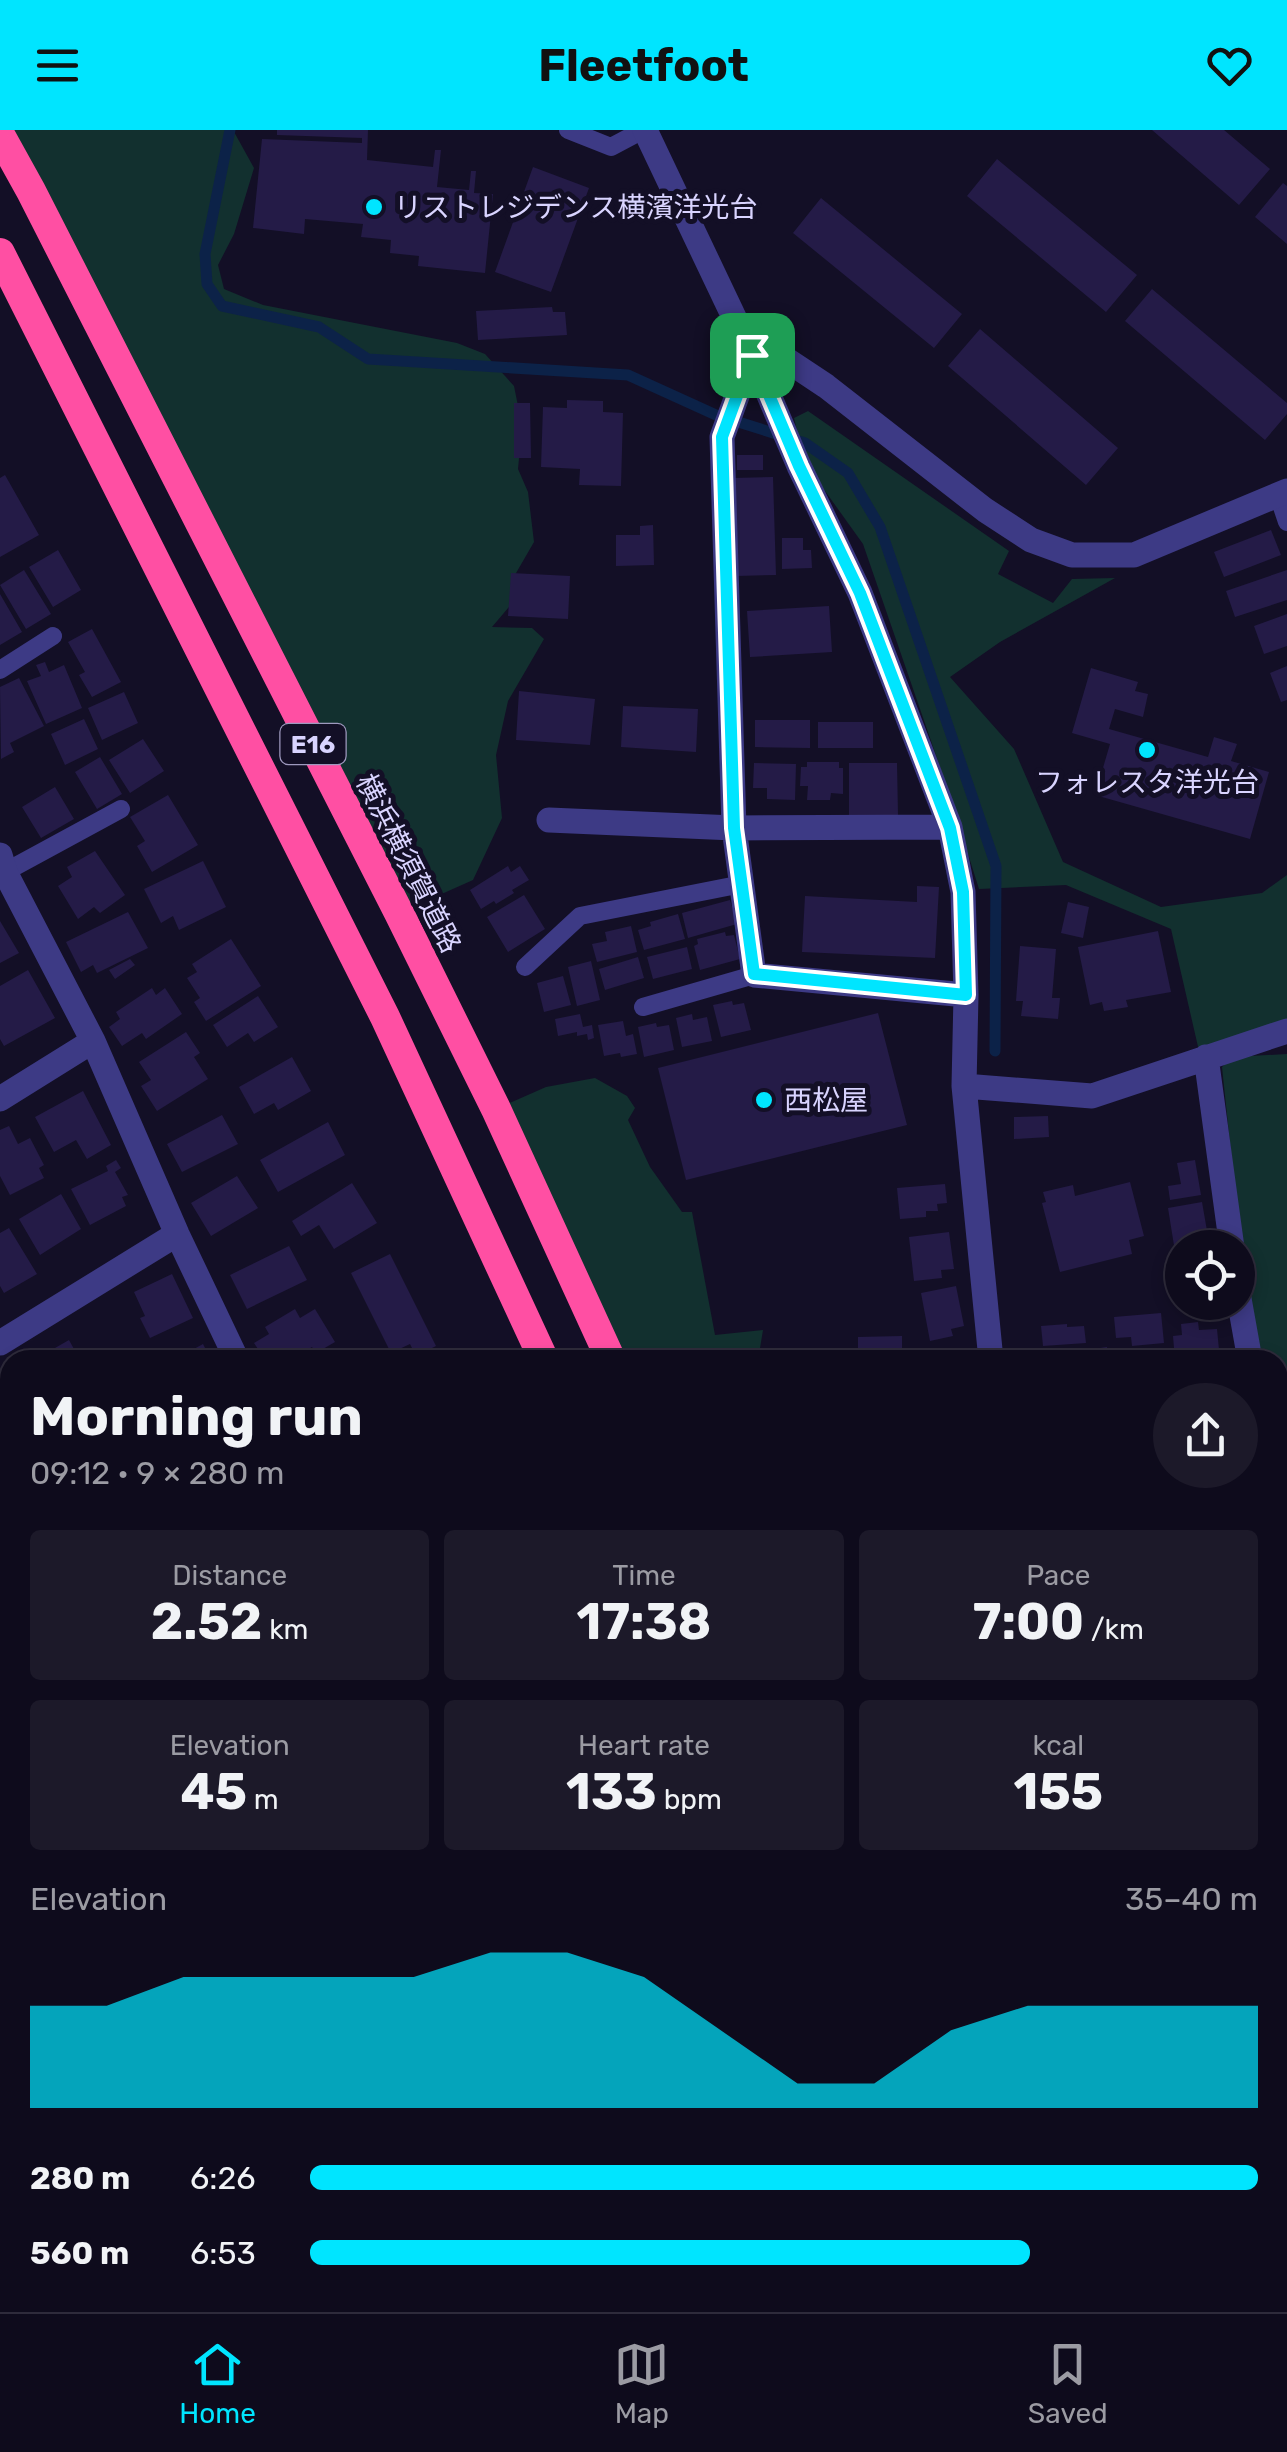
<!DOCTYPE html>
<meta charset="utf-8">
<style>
:root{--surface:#0e0b1c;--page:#1c1929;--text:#f1f3f6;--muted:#9b9ba3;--line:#2e2b3b;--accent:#00e5ff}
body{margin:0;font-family:Rubik,"Noto Sans JP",sans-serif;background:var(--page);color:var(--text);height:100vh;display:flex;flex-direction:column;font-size:38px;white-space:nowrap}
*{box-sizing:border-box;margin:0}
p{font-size:32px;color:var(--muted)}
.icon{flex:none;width:55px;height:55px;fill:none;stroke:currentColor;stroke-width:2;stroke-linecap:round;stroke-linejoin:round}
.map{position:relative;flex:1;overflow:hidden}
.side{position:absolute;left:0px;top:1220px;width:1288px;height:962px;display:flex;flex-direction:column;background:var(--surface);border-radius:30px 30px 0 0;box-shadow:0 5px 15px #0003,0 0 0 2px var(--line)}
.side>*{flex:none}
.fabs{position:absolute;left:1165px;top:1100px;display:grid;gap:20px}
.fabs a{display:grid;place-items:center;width:90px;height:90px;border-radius:50%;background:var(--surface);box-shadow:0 5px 15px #0003,0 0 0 2px var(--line);font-size:50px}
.pin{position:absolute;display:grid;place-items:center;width:85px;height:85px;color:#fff;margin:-42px;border-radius:20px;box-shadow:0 5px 15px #0006}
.round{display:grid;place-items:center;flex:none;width:105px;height:105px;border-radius:52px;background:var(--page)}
.head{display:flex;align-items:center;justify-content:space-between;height:170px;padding:0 30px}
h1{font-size:55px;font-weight:700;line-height:75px}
.metrics{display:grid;grid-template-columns:repeat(3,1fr);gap:15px;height:170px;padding:10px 30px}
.metrics div{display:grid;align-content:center;border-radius:10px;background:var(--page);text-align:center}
.metrics b{font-size:50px;font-weight:700}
.metrics small{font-size:28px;font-weight:400}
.metrics p{font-size:28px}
.chart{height:280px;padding:20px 30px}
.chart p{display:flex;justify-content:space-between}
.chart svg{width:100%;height:180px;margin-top:10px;fill:var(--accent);opacity:.7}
ul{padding:0 30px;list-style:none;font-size:32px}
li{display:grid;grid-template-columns:160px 120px 1fr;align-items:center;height:75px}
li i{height:25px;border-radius:12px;background:var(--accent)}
header{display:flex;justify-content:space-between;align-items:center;height:130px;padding:0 30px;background:var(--accent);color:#111;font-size:45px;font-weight:700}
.dock{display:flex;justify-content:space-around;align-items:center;height:140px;border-top:2px solid var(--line);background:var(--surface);font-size:28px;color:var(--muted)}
.dock a{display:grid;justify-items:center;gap:5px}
.dock .active{color:var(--accent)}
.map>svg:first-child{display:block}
.green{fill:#12302f}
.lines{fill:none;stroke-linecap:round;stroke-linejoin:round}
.stream{stroke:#0c2248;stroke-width:11}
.building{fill:#241b47}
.lane{stroke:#3d3a85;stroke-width:18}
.street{stroke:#3d3a85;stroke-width:25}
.highway{stroke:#ff4fa3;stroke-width:30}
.rail{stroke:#00e5ff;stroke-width:8;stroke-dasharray:15 12;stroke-linecap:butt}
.route-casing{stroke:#fff;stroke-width:20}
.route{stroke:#00e5ff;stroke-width:12}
.poi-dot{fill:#00e5ff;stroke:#130f26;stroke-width:4}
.labels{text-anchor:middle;stroke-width:10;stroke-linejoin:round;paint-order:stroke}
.shield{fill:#130f26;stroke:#9e99be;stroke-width:2.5}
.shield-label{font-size:25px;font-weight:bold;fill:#d9d4ff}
.poi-label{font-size:28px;fill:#d9d4ff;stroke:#130f26;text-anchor:start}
.street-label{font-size:28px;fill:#d9d4ff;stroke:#130f26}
</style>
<header><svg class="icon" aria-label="menu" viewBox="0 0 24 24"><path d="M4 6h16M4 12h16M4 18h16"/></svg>Fleetfoot<svg class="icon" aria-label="heart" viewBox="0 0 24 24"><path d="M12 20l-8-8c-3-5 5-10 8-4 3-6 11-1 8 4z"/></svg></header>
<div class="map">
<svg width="1287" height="2182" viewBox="0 0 1287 2182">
<rect width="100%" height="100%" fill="#130f26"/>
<path class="green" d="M0 0H233L254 38 234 104 218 135 224 159 263 175 457 213 485 224 514 256 522 296 518 339 528 362 534 412 512 450 514 471 492 497 532 498 544 509 508 571 496 625 502 688 473 750 399 783Z
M808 281 1009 421 998 444 1053 473 1072 449 1115 448 1000 512 950 547 1014 619 1063 732 1161 777 1262 763 1287 745V889L1199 921 1171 799 1066 755 979 759 948 660 863 414 805 333 794 288Z
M1287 924V1287L1278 1268V1230H1260L1247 1175 1222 937 1232 927Z
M595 948 627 966 635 978 628 990 650 1037 682 1082H692L715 1205 763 1200 758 1230H611L496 979 546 957Z"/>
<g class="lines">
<path class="stream" d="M230 0 205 124 207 154 222 176 319 197 368 229 628 245 716 285 805 313 848 343 880 397 996 736 995 921"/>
</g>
<path class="building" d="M277 0H368L367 30 433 37 435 20H441L437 57 469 60 471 41H476L474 63 493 64 485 143 418 136 419 126 390 123 391 110 361 107 363 94 305 89 304 104 253 98 262 9 362 13V8L277 5Z
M1152 0H1224L1270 39 1239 75Z
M997 29 1137 145 1106 182 967 66Z
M533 37 589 58 551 162 495 142Z
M1283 53 1287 56V114L1255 87Z
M821 68 962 184 934 218 793 103Z
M1152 159 1287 273V284L1265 310 1125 191Z
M552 177 553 182H565L567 205 478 210 476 181Z
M980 199 1118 318 1086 355 948 236Z
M567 270 603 271V282L623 283 621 356 579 355 580 339 541 337 543 277 567 278Z
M514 273H530L531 328H514Z
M737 325H763V340H737Z
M5 345 39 405 0 427V348Z
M773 347 776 445 736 446 733 348Z
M653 395 654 435 616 436V405H640V396Z
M1271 400 1281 425 1224 447 1214 422Z
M782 408H803V420H811L812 438 782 439Z
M58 420 81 460 53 477 29 437Z
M24 440 51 484 26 499 0 455Z
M1287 440V470L1235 487 1226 461Z
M511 443 570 446 568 489 508 486Z
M0 464 22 502 0 515Z
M829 476 832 522 750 527 747 481Z
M1287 484V516L1264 524 1254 496Z
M92 499 121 552 92 567 79 545 85 542 68 512Z
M45 532 49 542 64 535 82 578 46 594 27 551 41 546 36 535Z
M1287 536V570L1281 572 1270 543Z
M1091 538 1138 552 1135 561 1148 564 1143 587 1115 579 1109 599 1208 627 1214 607 1237 614 1231 631 1269 642 1250 709 1095 665 1110 614 1072 603Z
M19 548 44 596 10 613 14 622 1 629 0 557Z
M519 561 595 569 590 615 516 610Z
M124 562 138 593 102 610 88 578Z
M623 576 698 579 696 622 621 617Z
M84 589 98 619 65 635 51 604Z
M755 590H810V618L755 617Z
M818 592H873V618H818Z
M143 609 164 641 130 663 109 630Z
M100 627 122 664 97 679 75 642Z
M807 632H839V638H843V664L831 663 830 670H807L808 656H800L801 637H807Z
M754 633 796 634 795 670 767 669V658H753Z
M849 633H897L898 685H849Z
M55 657 74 689 41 708 22 677Z
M168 665 198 715 152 742 137 716 145 711 130 687Z
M95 721 125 765 100 783 94 777 78 789 58 756 72 747 67 737Z
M203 731 226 777 179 800 173 786 161 793 144 759Z
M508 736 511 742 520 736 529 750 512 760 514 763 496 774 494 771 481 779 470 760Z
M917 756 939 757 935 828 802 822 805 766 917 772Z
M524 765 545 799 508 822 487 787Z
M730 770 737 794 688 808 682 783Z
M1068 772 1089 777 1083 808 1061 803Z
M128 782 148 818 97 843 93 835 81 842 66 812Z
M678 784 685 809 644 820 638 800 651 796 650 792Z
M0 791 19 823 0 833Z
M631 796 637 822 597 832 592 814 607 811 605 802Z
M1158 801 1171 862 1126 870 1128 877 1104 881 1102 872 1090 875 1078 817Z
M725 802 726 806 734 805 740 829 700 840 694 816 698 814 697 809Z
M231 809 261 856 206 891 194 872 200 868 187 848 197 842 192 834Z
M1020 816 1056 819 1052 868H1060L1058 889 1021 886 1023 871H1016Z
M687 817 692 839 653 849 647 827Z
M638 827 644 848 605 860 599 839Z
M130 829 135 835 115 849 109 840Z
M591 831 600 870 577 876 568 837Z
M28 840 55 888 4 916 0 909V856Z
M563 846 571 875 544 882 537 853Z
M152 858 156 865 165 858 182 884 146 909 142 903 122 916 109 897 120 889 116 882Z
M258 866 278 897 254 912 248 903 227 917 213 895Z
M732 871 733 875 744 873 751 900 721 907 713 875Z
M878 883 907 995 686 1050 658 938Z
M580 884 583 897 592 895 594 908 588 910 587 904 577 906V902L558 906 555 889Z
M692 884 693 890 707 887 712 911 682 917 676 888Z
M623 891 626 906 633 904 637 924 621 927 620 923 604 926 598 895Z
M656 893 657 897 669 895 674 920 644 927 638 897Z
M186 902 200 923 194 927 208 949 157 981 141 956 151 950 139 932Z
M292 927 311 961 278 980 274 973 254 984 239 957Z
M83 961 111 1015 87 1029 76 1010 54 1022 35 987Z
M222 985 238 1014 182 1042 167 1014Z
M1048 986 1049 1007 1014 1009V987Z
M328 992 345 1025 278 1062 260 1030Z
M9 996 18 1014 30 1008 44 1035 39 1038 44 1048 10 1065 0 1046V1000Z
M116 1030 121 1038 115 1042 128 1065 122 1067 126 1076 90 1095 71 1059 108 1041 106 1036Z
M1195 1030 1201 1065 1170 1070 1168 1056 1181 1054 1177 1033Z
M237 1046 258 1078 211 1106 191 1073Z
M1130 1052 1144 1106 1129 1110 1132 1124 1060 1142 1042 1073 1046 1072 1043 1062 1073 1055 1075 1066Z
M352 1053 377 1093 334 1119 319 1095 301 1106 292 1091Z
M945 1054 947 1073 937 1074 938 1081H926V1087L900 1089 897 1058Z
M61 1064 81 1099 40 1125 19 1089Z
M1202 1072 1210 1118H1182V1127L1176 1128 1168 1078Z
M9 1098 37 1144 4 1163 0 1156V1103Z
M949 1102 954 1139 941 1140 942 1148 914 1151 909 1107Z
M289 1116 307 1150 247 1179 230 1145Z
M390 1124 436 1216 416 1226 410 1214 391 1223 351 1143Z
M172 1144 193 1188 150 1208 140 1188 145 1186 134 1162Z
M956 1156 964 1196 951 1199 953 1206 930 1211 921 1163Z
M295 1179 300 1188 315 1179 335 1212 316 1223 312 1217 290 1230H276L272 1223 264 1228 254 1213 269 1204 265 1197Z
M1161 1183 1164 1213 1132 1216 1131 1207 1116 1208 1114 1187Z
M1198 1192 1199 1200 1217 1199 1220 1230H1175L1173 1206 1182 1205 1181 1194Z
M1067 1194V1197L1084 1196 1086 1213 1043 1216 1041 1196Z
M902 1206V1230H858V1207Z
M69 1210 80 1230H34Z
M203 1214 211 1230H174Z
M1107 1217 1108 1230H1094L1093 1219Z
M778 1219H821V1223H839V1230H778Z
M1163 1220 1164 1230H1117V1225Z
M1085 1221 1086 1230H1046V1223Z
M10 1484V1552L3 1555 0 1549V1489Z
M1278 1545 1287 1564V1589L1278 1594Z
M1287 1602V1649L1282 1652 1278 1643V1606Z
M0 1878H10V1911H0Z
M10 1952V2040L1 2041 0 1953Z
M10 2050V2103L0 2104V2051Z
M1287 2122V2172L1266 2182H1133L1153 2172H1163L1165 2178 1178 2172H1278V2127Z"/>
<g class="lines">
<path class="lane" d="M568 0 611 17 643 0
M1278 365 1287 392
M0 540 53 506
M5 742 121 679
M525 837 580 786 742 754
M643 877 754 845"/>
<path class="street" d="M645 0 752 225 799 336 860 463 950 697 963 762 966 865 964 956 991 1230
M740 199 826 256 985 380 1031 410 1072 425H1134L1287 361
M752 225 722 307 734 698 754 845 966 865
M549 690 734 698 950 697
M0 725 5 742 93 911 177 1104 237 1230
M1206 927 1232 1118
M964 956 1092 966 1287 901
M0 969 93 911
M1238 1163 1250 1230
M0 1213 177 1104
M1278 1287 1287 1306
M0 1451 10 1445
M1278 1799 1287 1795
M0 1848 10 1847
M1278 1964 1287 1992
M0 2155 10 2154
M869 2172 873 2182
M763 2182 811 2172"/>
<path class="highway" d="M0 5 31 61 399 783 496 979 611 1230
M0 123 385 887 544 1230
M977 2172 981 2182
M1038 2172 1042 2182"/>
<path class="rail" d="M1278 1983 1287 1980
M415 2182 472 2172
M525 2182 590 2172"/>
</g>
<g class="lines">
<g class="route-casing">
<path id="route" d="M752 225 799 336 860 463 950 698 963 762 966 865 754 844 734 698 722 307Z"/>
</g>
<use href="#route" class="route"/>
</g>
<g class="poi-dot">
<circle cx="374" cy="77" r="10"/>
<circle cx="1147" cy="620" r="10"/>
<circle cx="764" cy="970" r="10"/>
</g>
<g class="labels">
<rect class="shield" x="280.5" y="594" width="65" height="40" rx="8"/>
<g class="shield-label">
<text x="313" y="623">E16</text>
</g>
<g class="poi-label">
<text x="394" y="87">リストレジデンス横濱洋光台</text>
<text x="1147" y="662" text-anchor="middle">フォレスタ洋光台</text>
<text x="784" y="980">西松屋</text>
</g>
<g class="street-label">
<text transform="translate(409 733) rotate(63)" y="10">横浜横須賀道路</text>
</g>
</g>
</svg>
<div class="fabs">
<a><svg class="icon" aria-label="locate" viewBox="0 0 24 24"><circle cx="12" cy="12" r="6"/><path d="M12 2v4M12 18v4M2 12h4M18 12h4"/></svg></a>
</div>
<div class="pin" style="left:752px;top:225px;background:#1e9e55"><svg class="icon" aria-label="arrive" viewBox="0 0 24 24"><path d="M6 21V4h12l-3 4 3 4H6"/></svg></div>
<section class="side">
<div class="head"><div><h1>Morning run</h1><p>09:12 · 9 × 280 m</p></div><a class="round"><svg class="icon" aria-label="share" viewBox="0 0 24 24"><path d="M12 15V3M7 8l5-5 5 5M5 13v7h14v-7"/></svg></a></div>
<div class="metrics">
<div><p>Distance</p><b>2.52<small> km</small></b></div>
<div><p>Time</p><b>17:38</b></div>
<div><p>Pace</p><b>7:00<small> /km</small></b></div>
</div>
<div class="metrics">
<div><p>Elevation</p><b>45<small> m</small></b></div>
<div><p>Heart rate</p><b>133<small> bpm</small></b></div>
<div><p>kcal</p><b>155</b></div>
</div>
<div class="chart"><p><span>Elevation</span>35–40 m</p>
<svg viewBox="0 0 160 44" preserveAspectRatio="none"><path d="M0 44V19L10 19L20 12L30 12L40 12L50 12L60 6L70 6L80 12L90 25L100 38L110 38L120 25L130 19L140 19L150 19L160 19V44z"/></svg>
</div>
<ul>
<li><b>280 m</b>6:26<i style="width:100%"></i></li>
<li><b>560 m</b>6:53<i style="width:76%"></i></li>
</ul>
</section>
</div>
<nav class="dock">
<a class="active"><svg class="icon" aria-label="home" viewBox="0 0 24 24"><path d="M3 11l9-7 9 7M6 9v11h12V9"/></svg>Home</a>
<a><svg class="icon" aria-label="map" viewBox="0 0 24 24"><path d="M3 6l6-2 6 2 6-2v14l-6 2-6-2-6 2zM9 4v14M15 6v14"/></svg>Map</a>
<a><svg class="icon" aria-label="saved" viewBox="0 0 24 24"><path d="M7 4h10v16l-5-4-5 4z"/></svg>Saved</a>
</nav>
